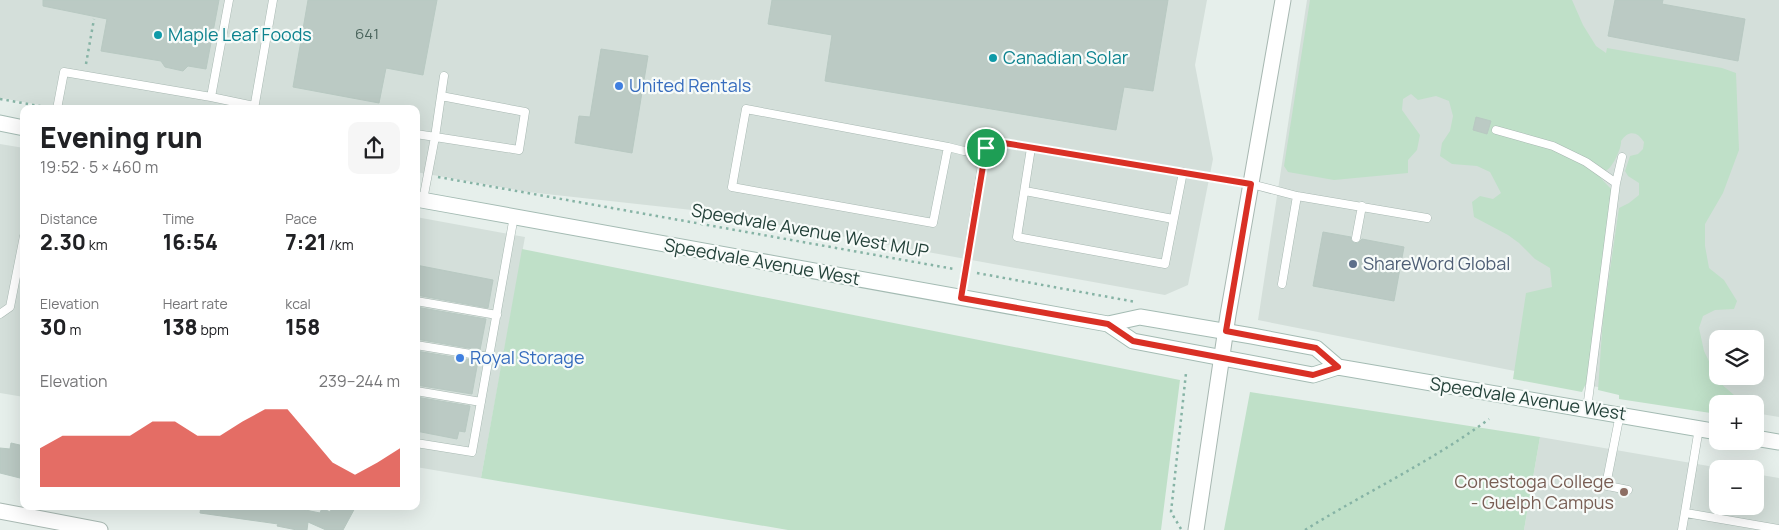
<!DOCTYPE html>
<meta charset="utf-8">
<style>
:root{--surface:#fff;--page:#f6f6f6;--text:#202124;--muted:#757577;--accent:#d93025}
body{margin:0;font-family:Manrope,sans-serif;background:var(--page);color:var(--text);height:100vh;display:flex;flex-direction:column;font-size:19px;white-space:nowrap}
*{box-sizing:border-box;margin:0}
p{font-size:16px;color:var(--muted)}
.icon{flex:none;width:28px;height:28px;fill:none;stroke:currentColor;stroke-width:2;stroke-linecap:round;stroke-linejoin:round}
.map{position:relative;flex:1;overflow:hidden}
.sheet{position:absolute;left:20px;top:105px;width:400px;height:405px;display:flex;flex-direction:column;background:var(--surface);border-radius:10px;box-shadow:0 5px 20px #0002}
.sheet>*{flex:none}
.buttons{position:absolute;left:1709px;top:330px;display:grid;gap:10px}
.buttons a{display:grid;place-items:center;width:55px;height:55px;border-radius:10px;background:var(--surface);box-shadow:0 5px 20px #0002;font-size:25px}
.pin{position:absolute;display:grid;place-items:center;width:42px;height:42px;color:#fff;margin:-21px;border:2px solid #fff;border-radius:50%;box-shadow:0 1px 5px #0007}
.round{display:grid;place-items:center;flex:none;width:52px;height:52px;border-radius:10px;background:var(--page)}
.overview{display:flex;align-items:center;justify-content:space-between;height:85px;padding:0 20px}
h1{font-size:28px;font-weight:800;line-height:38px}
.metrics{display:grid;grid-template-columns:repeat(3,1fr);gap:8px;height:85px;padding:5px 20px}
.metrics div{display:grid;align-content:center}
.metrics b{font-size:21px;font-weight:800}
.metrics small{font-size:14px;font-weight:400}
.metrics p{font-size:14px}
.chart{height:140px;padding:10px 20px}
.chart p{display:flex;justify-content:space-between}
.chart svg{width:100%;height:90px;margin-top:5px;fill:var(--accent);opacity:.7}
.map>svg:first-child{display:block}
.built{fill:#d4dfda;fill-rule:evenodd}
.green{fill:#bfe0c8}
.building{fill:#bbcac4;stroke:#b8c9c2}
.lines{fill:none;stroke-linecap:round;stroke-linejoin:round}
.service-casing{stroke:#a8b8b2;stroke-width:9}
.minor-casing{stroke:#a8b8b2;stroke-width:17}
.tertiary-casing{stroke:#a8b8b2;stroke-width:17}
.secondary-casing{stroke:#a4bbb3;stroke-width:17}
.path{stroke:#86b3a5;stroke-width:2.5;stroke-dasharray:2.5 4;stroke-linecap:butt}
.service{stroke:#fff;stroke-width:8}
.minor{stroke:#fff;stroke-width:15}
.tertiary{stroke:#fff;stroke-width:15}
.secondary{stroke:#fff;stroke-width:15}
.route-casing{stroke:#fff;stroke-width:10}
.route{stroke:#d93025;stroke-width:6}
.culture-dot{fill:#0f9aa8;stroke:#f7fbf9;stroke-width:2}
.shop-dot{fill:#3f7fe0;stroke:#f7fbf9;stroke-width:2}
.service-dot{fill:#5c6f8a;stroke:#f7fbf9;stroke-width:2}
.education-dot{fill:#8d6e63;stroke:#f7fbf9;stroke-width:2}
.labels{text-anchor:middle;stroke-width:4.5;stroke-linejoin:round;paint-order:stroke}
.number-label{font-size:15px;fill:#4a645c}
.culture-label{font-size:18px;fill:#0d838f;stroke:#f7fbf9;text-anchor:start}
.shop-label{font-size:18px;fill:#366cbe;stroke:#f7fbf9;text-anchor:start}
.street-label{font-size:18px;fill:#24423a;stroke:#f7fbf9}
.service-label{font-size:18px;fill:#4e5e75;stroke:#f7fbf9;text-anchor:start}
.education-label{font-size:18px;fill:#785e54;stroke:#f7fbf9;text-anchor:end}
</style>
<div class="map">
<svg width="1779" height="530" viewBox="0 0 1779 530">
<rect width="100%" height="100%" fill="#e6efeb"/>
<path class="built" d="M0 0H1207L1195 65 1213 159 1188 285 1165 295 701 211 528 192 416 172V109H63L0 98Z
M1307 0H1779V417L1755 413V404H1718L1717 407 1580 384 1258 320ZM1718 339H1755V376H1718Z
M0 144 24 148V397L0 393Z
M416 217 525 237 481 478 416 467Z
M1540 437 1726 469H1718V506H1755V474L1779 478V530H1524Z"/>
<path class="green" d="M1310 0H1572L1583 25 1596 46 1606 53 1607 48 1722 68 1736 73 1739 150 1723 193 1705 224V246L1709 268 1724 280 1737 301 1734 309 1715 310 1703 316 1699 328 1704 351 1719 382 1734 395 1738 404H1718L1717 414 1619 399V395L1598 390 1603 318 1619 208 1629 203 1639 195V183L1628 176 1625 171 1630 156 1638 154 1643 149 1644 142C1638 132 1629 129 1621 141 1622 147 1613 167 1607 170 1604 173 1599 172 1595 172L1611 189 1612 196 1589 377 1582 392 1513 379 1526 293 1552 287 1550 268 1535 259 1519 243 1508 235 1474 217 1472 202 1480 196 1493 199 1501 193 1490 172 1477 166 1452 164 1440 156 1442 143 1450 131 1453 116 1449 101 1436 96 1418 100 1411 94 1403 99 1402 110 1420 135 1417 150 1408 160V173L1334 180 1288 172 1284 166Z
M522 249 1180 380 1161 530H788L481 478Z
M1250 392 1540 437 1524 530H1224Z"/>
<path class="building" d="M43 0H219L206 69 188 66 183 71 165 67 161 61 101 51 107 19 43 6Z
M308 0H437L423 75 386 68 379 103 293 87Z
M772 0H1168L1153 91 1124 87 1116 130 825 81 832 35 768 24Z
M1615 0H1663L1662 4 1745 19 1738 61 1608 36Z
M601 49 648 56 632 153 575 143 579 116 590 117Z
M1476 117 1491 121 1487 134 1473 130Z
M1323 232 1351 237V240L1354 243H1358L1362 239 1404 247 1394 301 1313 286Z
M416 265 493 280 488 308 416 295Z
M416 307 486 319 480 350 416 339Z
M416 351 478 361 472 394 416 385Z
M416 397 470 406 465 432 459 431 457 439 416 431Z
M11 443 24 446V479L0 473V448L10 449Z
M201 506H286L320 513 322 508 330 512 333 506H356L343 530H326L308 522 307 530H297L277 526 278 524 200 513Z"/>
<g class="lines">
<g class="service-casing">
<path id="service" d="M229 0 211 97 254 106
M441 96 444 76
M57 109 64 72 211 97
M254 109 273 0
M1496 130 1553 146 1586 162 1616 183
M416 134 519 150 525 112 441 96 435 137 423 200
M948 147 933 223 732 187 746 109 948 147 964 151 985 147
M1031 148 1017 237 1165 264 1183 172
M1025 191 1173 219
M1356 238 1362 206
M1282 284 1297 196
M961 298 985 147 1004 143 1251 184 1297 196 1427 218
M416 301 497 315
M0 314 10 307 24 236
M416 345 489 357
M416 391 481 402
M1587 409 1616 183 1622 157
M416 443 472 452 514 216
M1583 481 1628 490
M1606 485 1620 414
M1686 513 1779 529
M1682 530 1699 428"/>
</g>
<g class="minor-casing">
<path id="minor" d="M0 511 100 530"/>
</g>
<g class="tertiary-casing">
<path id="tertiary" d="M1196 530 1228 315 1283 0"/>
</g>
<g class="secondary-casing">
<path id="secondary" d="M0 123 24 128
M416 199 1108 324 1133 341 1313 375 1338 367 1718 432
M1108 324 1140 317 1252 336 1316 348 1338 367
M1755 438 1779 442"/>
</g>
<path class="path" d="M86 64 94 19
M0 99 45 107
M438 177 954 269
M977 273 1136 302
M1181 529 1171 512 1186 373
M1305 530C1366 492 1431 462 1489 419"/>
<use href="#service" class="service"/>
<use href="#minor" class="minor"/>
<use href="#tertiary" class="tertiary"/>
<use href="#secondary" class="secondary"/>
</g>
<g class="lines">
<g class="route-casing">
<path id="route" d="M1004 143 1251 184 1226 331 1316 348 1338 367 1313 375 1191 352 1133 341 1108 324 961 298 986 148Z"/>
</g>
<use href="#route" class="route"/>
</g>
<g class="culture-dot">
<circle cx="158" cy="35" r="5"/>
<circle cx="993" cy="58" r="5"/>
</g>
<g class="shop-dot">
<circle cx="619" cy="86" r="5"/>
<circle cx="460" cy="358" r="5"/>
</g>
<circle class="service-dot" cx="1353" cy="264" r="5"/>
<circle class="education-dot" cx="1624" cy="492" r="5"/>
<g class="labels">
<g class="number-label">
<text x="367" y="39">641</text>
</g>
<g class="culture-label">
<text x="168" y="41">Maple Leaf Foods</text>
<text x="1003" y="64">Canadian Solar</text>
</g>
<g class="shop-label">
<text x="629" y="92">United Rentals</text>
<text x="470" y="364">Royal Storage</text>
</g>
<g class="street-label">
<text transform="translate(810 231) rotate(10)" y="6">Speedvale Avenue West MUP</text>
<text transform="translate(762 262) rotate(10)" y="6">Speedvale Avenue West</text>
<text transform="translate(1528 399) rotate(9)" y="6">Speedvale Avenue West</text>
</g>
<g class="service-label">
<text x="1363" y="270">ShareWord Global</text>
</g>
<g class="education-label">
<text x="1614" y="488">Conestoga College<tspan x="1614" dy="21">- Guelph Campus</tspan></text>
</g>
</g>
</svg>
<div class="buttons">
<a><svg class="icon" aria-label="layers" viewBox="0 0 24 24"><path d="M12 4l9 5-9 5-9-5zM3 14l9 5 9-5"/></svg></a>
<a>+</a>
<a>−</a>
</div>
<div class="pin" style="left:986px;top:148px;background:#1e9e55"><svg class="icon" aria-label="arrive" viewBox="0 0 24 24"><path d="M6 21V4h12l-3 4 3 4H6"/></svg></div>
<section class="sheet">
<div class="overview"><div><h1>Evening run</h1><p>19:52 · 5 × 460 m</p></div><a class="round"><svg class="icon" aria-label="share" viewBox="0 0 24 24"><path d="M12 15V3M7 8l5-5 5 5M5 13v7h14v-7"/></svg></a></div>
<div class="metrics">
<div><p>Distance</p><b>2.30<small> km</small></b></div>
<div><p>Time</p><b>16:54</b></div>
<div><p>Pace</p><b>7:21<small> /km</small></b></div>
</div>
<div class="metrics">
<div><p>Elevation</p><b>30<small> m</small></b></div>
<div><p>Heart rate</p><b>138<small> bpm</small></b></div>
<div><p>kcal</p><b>158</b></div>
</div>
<div class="chart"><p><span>Elevation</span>239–244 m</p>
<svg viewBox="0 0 160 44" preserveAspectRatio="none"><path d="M0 44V25L10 19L20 19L30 19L40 19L50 12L60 12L70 19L80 19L90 12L100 6L110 6L120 19L130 32L140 38L150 32L160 25V44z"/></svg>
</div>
</section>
</div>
